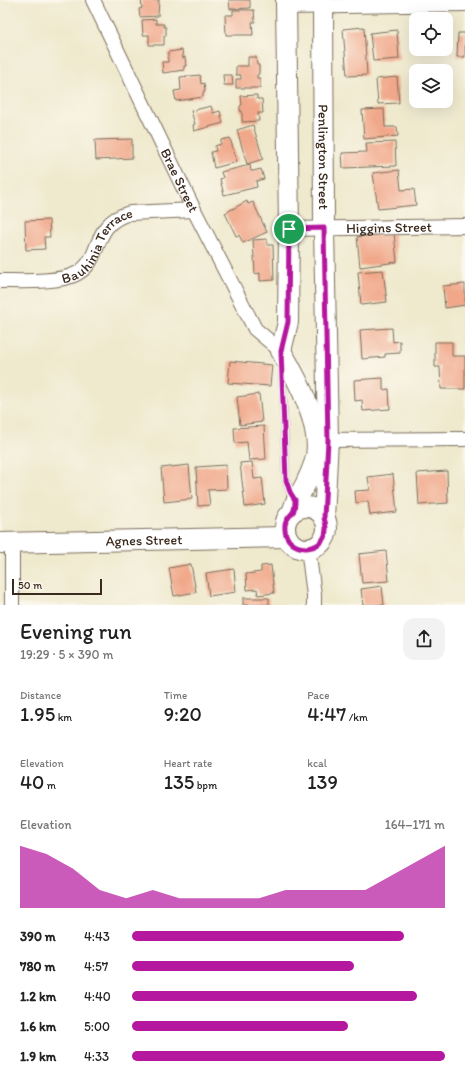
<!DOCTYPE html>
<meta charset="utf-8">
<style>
:root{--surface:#fff;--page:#f2f2f2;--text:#222;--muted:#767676;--accent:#b5179e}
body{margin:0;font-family:Itim,sans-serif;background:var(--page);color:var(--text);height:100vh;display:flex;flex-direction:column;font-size:15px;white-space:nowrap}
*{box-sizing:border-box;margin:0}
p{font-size:13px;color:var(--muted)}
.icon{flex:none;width:22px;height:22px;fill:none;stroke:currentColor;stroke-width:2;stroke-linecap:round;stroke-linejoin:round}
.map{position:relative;height:605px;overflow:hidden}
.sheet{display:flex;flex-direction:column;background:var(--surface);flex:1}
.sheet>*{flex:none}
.buttons{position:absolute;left:409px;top:12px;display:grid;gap:8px}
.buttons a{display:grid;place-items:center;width:44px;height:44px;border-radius:8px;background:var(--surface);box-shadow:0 4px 16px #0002;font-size:20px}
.scale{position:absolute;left:12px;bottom:10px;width:90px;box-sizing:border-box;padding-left:4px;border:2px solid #3b2a1e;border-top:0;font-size:11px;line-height:14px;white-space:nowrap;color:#3b2a1e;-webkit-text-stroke:3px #fbf7ec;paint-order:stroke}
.pin{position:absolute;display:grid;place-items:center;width:34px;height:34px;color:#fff;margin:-17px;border:2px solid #fff;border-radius:50%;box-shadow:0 1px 4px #0007}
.round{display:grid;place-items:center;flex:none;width:42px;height:42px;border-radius:12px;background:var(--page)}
.overview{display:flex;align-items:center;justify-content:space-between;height:68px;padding:0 20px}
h1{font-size:22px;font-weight:600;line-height:30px}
.metrics{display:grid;grid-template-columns:repeat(3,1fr);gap:6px;height:68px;padding:4px 20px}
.metrics div{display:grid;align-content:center}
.metrics b{font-size:20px;font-weight:600}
.metrics small{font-size:11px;font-weight:400}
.metrics p{font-size:11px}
.chart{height:112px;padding:8px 20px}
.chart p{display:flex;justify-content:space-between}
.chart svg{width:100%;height:72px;margin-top:4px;fill:var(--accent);opacity:.7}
ul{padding:0 20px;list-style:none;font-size:13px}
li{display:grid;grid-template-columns:64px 48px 1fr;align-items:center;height:30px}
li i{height:10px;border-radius:5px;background:var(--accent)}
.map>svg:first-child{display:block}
.building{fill:#f1a88a}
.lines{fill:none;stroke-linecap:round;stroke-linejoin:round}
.lane-casing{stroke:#7a6d5b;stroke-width:8}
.street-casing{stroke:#7a6d5b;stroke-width:16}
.secondary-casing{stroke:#7a6d5b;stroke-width:22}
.lane{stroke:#fff;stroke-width:7}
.street{stroke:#fff;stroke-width:14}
.secondary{stroke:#fff;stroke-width:20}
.route-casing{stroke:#fff;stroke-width:8}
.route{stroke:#b5179e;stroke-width:5}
.labels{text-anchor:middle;stroke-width:3;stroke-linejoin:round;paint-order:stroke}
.street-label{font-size:14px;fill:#3b2a1e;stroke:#fbf7ec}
</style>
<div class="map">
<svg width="465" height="605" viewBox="0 0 465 605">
<rect width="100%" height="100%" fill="#fbf7ec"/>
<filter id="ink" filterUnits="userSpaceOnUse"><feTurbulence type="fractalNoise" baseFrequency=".025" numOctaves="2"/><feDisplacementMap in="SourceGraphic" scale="8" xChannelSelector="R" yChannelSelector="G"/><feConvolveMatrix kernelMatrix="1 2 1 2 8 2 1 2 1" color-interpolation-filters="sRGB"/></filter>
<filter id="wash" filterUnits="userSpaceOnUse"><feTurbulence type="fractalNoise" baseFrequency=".012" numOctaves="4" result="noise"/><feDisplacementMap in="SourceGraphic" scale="16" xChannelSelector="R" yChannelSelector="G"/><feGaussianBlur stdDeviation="0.9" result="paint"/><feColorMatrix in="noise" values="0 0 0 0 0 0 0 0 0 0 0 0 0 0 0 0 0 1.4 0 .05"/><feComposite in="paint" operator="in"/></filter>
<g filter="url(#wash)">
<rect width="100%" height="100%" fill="#efe9cd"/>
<g id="blocks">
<path class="building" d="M141 0H159L158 16 140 17 139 9 142 8Z
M229 0H250V8L230 9Z
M233 10H254L255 22H252L253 35H226L225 15H233Z
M156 19V24H164V27H166V36H164V45H149V35H143L142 20Z
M364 27 367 75 347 76 343 29Z
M397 30 399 59 373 61 370 33Z
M458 33H465V57H457Z
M182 50 183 58 185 57 186 66H184V70L163 73 162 62H168V52Z
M248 57H256L257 65H259V74L257 75V78H260V88H236V79H241V75H236V66H248Z
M200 75 201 84 204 83 205 92H203V97L176 101 174 91 181 90 180 77Z
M223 75H232L233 85H224Z
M397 77 399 103 378 104 376 79Z
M257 95V99H262L263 113H258L259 121 242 122V111H240V106L242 105 241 96Z
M211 106 213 113 220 111 223 123 194 131 193 125 195 124 191 111Z
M384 109 385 127H397L398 136 364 139 362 110Z
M253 125 263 159 247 164 237 130Z
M230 138 237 162 214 168 211 152 216 151 215 146 221 144V140Z
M132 139V158L96 160 95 140Z
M395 142 396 166 343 168 342 153 367 152 366 143Z
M250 165 251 171H253L261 169 264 179 256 181 257 187 224 195 220 179 223 178 221 172Z
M399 170 401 190 414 189 416 205 378 209 373 173Z
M247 201 248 204 253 202 267 232 243 243 239 235 236 236 225 213Z
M49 220 50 237H44L45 249 26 250 25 221Z
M394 233 397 262 360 267 357 237Z
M267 239V245H273L274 280 260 281V273L255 274 253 240Z
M383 270 387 302 361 305 358 272Z
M465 284V305L445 308 443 286Z
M392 328 393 342 400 341V353L385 354V357L362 359 360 330Z
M435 342H452V356H465V389H441L440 367H435Z
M230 361 272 365 270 386 228 383Z
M383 378V390L389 389 390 409 363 411 362 400 355 401 354 380Z
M259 394 262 422 240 425 237 397Z
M264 426 266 459 249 460 247 442 235 443 234 428Z
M252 462 254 479 262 478 265 504 245 507 240 463Z
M189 465 192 499 164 502 161 468Z
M226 465 227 489 208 490 210 505 198 506 196 467Z
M447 471 448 503 419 505 417 473Z
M393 474 397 512 370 515 368 501 356 503 355 491 370 490 368 477Z
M386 551 389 581 362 583 359 554Z
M191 564 196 592 174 596 169 568Z
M271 565 274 593 258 595 257 589 247 590 246 574 261 572V566Z
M234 569 236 592 209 596 206 573Z
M382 586 384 605H363L361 589Z
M243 598H269V605H243Z"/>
</g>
</g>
<g filter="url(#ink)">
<use href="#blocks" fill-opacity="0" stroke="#7a6d5b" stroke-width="1"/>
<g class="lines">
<g class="lane-casing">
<path id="lane" d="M282 364 286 480 290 492 294 498"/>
</g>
<g class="street-casing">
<g id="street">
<path id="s1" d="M93 0 194 210 255 329 281 351"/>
<path d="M286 7 465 4"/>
<path id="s2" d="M289 229 465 226"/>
<path id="s3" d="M0 281C21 281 58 283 76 274 105 259 89 224 130 213L194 210"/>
<path d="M319 440 465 439"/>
<path d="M12 544V605"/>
<path d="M308 548 314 595V605"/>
</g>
</g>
<g class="secondary-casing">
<g id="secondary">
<path d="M286 0 289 229 288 322 281 351C297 378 326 432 314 464 312 470 309 477 306 483 300 496 296 496 293 511"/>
<path id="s4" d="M323 0 324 228 328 440 324 518"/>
<circle cx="306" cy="528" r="21"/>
<path id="s5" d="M0 543 287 537"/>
</g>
</g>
<use href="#lane" class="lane"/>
<use href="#street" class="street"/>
<use href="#secondary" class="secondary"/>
</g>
</g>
<g class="lines" filter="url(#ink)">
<g class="route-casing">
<path id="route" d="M324 228 328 440 324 518C337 555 282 558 285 525 286 519 290 516 293 512 295 509 295 504 295 500L290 492 286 480 281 351 288 322 289 229Z"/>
</g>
<use href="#route" class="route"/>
</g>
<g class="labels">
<g class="street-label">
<text dy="5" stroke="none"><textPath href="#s4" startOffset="157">Penlington Street</textPath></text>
<text dy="5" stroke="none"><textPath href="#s1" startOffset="200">Brae Street</textPath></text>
<text dy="5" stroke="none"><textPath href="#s2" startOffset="100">Higgins Street</textPath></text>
<text dy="5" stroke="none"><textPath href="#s3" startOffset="113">Bauhinia Terrace</textPath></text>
<text dy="5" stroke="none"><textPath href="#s5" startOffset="144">Agnes Street</textPath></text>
</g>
</g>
</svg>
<div class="buttons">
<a><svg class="icon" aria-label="locate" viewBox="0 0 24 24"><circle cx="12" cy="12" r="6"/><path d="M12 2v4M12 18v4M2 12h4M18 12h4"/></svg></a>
<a><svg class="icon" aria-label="layers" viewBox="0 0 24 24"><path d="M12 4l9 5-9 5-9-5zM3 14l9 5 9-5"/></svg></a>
</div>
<div class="scale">50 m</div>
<div class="pin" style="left:289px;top:229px;background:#1e9e55"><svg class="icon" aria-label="arrive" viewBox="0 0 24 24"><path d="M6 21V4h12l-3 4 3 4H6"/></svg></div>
</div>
<section class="sheet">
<div class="overview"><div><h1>Evening run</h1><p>19:29 · 5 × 390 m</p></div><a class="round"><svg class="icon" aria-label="share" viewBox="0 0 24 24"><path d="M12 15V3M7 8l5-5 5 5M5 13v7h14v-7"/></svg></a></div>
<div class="metrics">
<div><p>Distance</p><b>1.95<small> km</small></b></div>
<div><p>Time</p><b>9:20</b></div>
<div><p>Pace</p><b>4:47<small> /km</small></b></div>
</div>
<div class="metrics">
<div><p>Elevation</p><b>40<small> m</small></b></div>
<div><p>Heart rate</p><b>135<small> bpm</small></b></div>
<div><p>kcal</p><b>139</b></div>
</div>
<div class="chart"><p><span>Elevation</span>164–171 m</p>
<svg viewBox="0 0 160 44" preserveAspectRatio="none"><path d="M0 44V6L10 11L20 20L30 33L40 38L50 33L60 38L70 38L80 38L90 38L100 33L110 33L120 33L130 33L140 24L150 15L160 6V44z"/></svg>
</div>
<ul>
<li><b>390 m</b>4:43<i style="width:87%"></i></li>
<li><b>780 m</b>4:57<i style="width:71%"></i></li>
<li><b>1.2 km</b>4:40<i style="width:91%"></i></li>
<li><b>1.6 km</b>5:00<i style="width:69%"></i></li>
<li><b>1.9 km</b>4:33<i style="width:100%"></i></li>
</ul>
</section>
